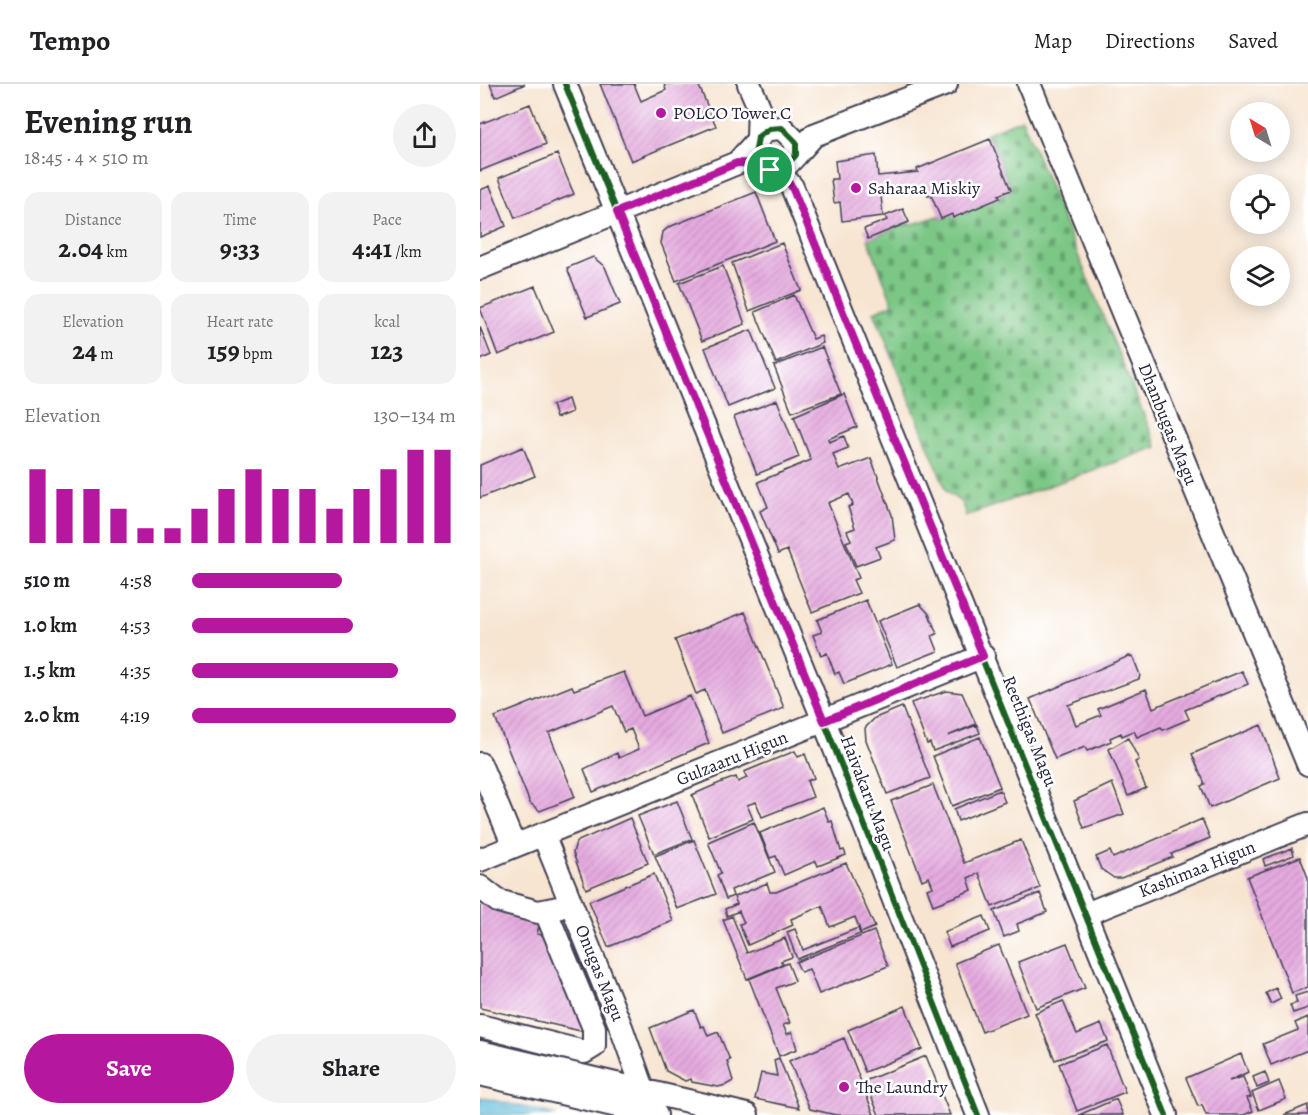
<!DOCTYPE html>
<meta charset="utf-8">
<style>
:root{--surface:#fff;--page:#f2f2f2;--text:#202124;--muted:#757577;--line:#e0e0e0;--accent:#b5179e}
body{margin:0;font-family:Alegreya,serif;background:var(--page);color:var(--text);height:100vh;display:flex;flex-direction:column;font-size:22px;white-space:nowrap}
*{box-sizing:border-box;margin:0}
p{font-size:20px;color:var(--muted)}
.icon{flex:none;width:33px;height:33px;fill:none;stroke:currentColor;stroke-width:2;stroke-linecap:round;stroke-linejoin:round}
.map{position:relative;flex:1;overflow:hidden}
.side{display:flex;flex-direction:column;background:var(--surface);width:480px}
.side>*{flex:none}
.needle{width:39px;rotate:322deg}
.tools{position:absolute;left:750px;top:18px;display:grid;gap:12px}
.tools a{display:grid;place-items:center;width:60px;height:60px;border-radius:50%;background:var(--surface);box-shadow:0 3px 15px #0003;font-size:30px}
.pin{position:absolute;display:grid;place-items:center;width:51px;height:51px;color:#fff;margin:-26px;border:3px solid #fff;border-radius:50%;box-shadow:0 2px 6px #0007}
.round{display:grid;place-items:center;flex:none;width:63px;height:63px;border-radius:32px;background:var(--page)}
.headline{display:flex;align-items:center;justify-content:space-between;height:102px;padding:0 24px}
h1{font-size:33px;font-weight:700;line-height:45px}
.figures{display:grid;grid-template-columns:repeat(3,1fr);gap:9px;height:102px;padding:6px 24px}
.figures div{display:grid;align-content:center;border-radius:15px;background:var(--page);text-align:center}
.figures b{font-size:26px;font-weight:700}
.figures small{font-size:16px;font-weight:400}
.figures p{font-size:16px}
.chart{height:168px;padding:12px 24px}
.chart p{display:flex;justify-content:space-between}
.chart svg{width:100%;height:108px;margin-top:6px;stroke:var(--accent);stroke-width:6}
.action{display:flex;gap:12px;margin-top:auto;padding:12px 24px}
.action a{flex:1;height:69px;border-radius:36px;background:var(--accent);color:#fff;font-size:24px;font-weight:700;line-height:69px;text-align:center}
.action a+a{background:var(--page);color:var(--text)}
ul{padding:0 24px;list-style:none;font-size:20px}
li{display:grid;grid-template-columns:96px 72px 1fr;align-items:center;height:45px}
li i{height:15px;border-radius:8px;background:var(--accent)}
header{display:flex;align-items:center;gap:36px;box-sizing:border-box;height:84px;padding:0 30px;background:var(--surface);border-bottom:2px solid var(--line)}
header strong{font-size:28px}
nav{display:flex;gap:33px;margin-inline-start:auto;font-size:21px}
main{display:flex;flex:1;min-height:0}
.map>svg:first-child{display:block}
.cemetery{fill:url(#cemetery-stones);stroke:#4e7460;stroke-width:1.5}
.water{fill:url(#water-ripples);stroke:#40708c;stroke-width:1.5}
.building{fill:url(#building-hatch)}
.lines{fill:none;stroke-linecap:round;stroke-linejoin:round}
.minor-casing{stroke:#423f52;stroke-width:26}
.minor{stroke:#fff;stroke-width:22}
.cycleway-casing{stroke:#fff;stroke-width:10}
.cycleway{stroke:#1b5e20;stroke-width:6}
.route-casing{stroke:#fff;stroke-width:12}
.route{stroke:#b5179e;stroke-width:8}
.poi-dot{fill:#b5179e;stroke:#fff;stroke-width:2}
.labels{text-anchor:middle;stroke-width:5;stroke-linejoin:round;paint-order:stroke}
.poi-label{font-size:18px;fill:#22223b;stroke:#fff;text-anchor:start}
.street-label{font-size:18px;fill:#22223b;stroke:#fff}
</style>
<header>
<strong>Tempo</strong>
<nav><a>Map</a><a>Directions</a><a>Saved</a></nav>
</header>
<main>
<section class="side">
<div class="headline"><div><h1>Evening run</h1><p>18:45 · 4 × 510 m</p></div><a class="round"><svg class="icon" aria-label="share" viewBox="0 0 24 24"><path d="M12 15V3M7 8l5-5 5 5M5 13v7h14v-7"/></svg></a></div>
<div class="figures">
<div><p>Distance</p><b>2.04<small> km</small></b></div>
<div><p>Time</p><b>9:33</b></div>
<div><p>Pace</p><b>4:41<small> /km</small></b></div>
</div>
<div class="figures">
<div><p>Elevation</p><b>24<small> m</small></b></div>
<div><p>Heart rate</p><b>159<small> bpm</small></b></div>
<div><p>kcal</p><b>123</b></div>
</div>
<div class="chart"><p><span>Elevation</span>130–134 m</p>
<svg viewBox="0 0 160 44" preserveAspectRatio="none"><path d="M5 44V14M15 44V22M25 44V22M35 44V30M45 44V38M55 44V38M65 44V30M75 44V22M85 44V14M95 44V22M105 44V22M115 44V30M125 44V22M135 44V14M145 44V6M155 44V6"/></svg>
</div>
<ul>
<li><b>510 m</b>4:58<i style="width:57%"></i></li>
<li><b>1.0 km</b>4:53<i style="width:61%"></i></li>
<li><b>1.5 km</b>4:35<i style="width:78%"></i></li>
<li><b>2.0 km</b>4:19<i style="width:100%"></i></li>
</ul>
<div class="action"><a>Save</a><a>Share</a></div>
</section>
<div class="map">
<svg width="828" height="1031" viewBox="0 0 828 1031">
<defs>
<pattern id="cemetery-stones" width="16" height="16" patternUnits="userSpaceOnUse" patternTransform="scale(1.5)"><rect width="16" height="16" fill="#7bc785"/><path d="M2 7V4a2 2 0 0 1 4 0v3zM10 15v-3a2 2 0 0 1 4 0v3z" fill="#64a16e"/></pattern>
<pattern id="water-ripples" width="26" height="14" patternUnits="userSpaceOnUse" patternTransform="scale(1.5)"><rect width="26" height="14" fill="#5ebedc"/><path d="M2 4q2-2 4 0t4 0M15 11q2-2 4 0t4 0" fill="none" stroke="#4d9ab4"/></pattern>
<pattern id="building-hatch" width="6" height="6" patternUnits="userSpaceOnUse" patternTransform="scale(1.5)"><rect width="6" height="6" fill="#e5aadf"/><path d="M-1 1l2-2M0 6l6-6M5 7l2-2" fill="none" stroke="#c492c0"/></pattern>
</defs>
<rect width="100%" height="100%" fill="#fff"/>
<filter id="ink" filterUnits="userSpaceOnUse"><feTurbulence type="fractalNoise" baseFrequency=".0167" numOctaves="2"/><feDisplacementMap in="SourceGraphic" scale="12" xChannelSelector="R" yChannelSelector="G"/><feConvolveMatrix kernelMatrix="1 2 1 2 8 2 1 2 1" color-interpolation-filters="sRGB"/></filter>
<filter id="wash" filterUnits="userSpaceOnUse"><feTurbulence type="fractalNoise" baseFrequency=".008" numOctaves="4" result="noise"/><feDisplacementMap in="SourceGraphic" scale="24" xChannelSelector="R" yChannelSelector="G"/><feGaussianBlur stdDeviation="1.35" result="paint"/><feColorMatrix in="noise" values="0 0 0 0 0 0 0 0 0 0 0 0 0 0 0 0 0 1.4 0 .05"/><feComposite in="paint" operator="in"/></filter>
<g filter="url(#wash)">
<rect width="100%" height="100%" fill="#f7e5d1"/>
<path class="cemetery" d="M542 35 677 363 486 432 482 419 467 408 394 228 413 220 388 155 429 138 430 141 459 132 461 135 472 130 473 133 519 114 518 111 531 106 511 56H508L505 50Z"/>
<path class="water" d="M0 1013 77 1031H0Z"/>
<g id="blocks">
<path class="building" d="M10 0H45L15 13Z
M120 0H154L161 17 186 6 184 0H218L236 42 151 77Z
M50 20 66 60 0 87V40Z
M510 55 531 106 518 111 520 114 473 134 472 130 461 135 451 111 448 112 446 107 401 112 403 132 362 137 360 118 354 119 351 95H357L355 77 396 71 398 92 438 88 437 85Z
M77 70 94 110 35 134 19 94Z
M10 102 26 142 0 153V106Z
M276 108 295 157 196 197 181 159 183 148 189 143Z
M423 125 429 138 388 155 384 145 407 136 405 132Z
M302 159 321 206 269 227 252 179Z
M113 173 125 183 140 220 107 233 87 184Z
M243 182 265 240 222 257 199 199Z
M55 202 74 248 18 271 0 224Z
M314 211 333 255 341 252 343 259 296 279 275 228Z
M0 243 11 271 0 276Z
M271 246 295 304 248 323 225 264Z
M342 263 361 310 312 328 294 282Z
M364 310 377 343 348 355 349 358 364 352 368 364 353 370 359 386 391 374 412 431 415 456 396 463 400 473 376 482 366 458 371 456 367 447 375 444 368 423 373 421 369 410 348 419 379 494 373 496 379 509 332 528 307 466 298 470 280 427 288 423 278 398 331 376 314 332Z
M88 315 92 328 76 334 72 321Z
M297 316 319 373 277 390 254 333Z
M43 363 55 392 0 414V381Z
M386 516 412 580 364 600 359 588 355 590 347 569 341 572 333 551 342 548 337 536Z
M440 520 449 530 457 550 452 552 458 567 417 583 398 537Z
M265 528 304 624 242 649 225 606 216 610 195 556Z
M649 572 653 573 660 591 659 595 588 621 596 641 621 631 618 625 666 605 673 624 762 587 768 600 705 626 709 635 683 646 681 643 657 653 654 647 642 652 641 649 630 654 631 657 607 667 605 663 575 675 550 615Z
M144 588 162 632 210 612 229 659 113 708 104 685 137 669 139 674 159 665 151 645 144 648 133 622 69 649 95 713 60 727 50 719 15 633 92 602 94 606Z
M466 607 482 609 496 640 468 652 497 641 500 649 453 667 450 659 447 660 431 619Z
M422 623 450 694 407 710 386 656 385 644 395 634Z
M781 641 800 694 730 724 721 702 725 700 712 670Z
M500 653 520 703 472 722 453 672Z
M648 654 659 676 655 678 666 704 648 712 629 665Z
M315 667 318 673 325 670 334 694 327 697 333 713 282 733 276 718 267 721 273 735 229 753 212 711 242 698 256 693 258 698 267 694 264 688Z
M632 699 644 730 604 744 594 717Z
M453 701 484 779 541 756 560 804 512 823 499 789 488 794 492 806 453 821 447 805 453 803 449 793 442 796 411 717Z
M520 706 525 718 478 737 474 725Z
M197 717 212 755 174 770 158 732Z
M343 723 349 738 352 737 361 767 364 766 366 771 338 782 336 777 304 791 296 772 290 774 280 749Z
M150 734 168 779 106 805 93 769 96 758Z
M722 735 730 754 691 770 693 773 641 794H634L621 785 616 773 630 767 633 774Z
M274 738 295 788 251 806 253 812 246 815 237 791 241 789 228 758Z
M214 756 236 810 197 825 175 772Z
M812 764 814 771 785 782 783 775Z
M820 773 828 794V903L812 909 767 793Z
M366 779 395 843 381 849 375 833 350 843 342 822 311 835 313 841 268 861 259 840 264 839 259 827 247 832 245 825 257 820 254 813 287 799 290 808H296Z
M174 790 193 837 128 863 109 817Z
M560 809 567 828 537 840 539 847 524 853 514 827Z
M0 817 60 838 57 850 70 853 104 932 101 947 0 924Z
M252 832 267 869 305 854 312 873 301 877 303 880 267 895 243 836Z
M504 832 510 847 470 863 464 848Z
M378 844 380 850 317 875 307 848 315 845 323 866Z
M394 847 408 882 339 910 329 885 321 888 316 878Z
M587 859 605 904 556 924 538 878Z
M519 861 547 930 502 948 475 879Z
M308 879 315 897 296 904 310 939 303 941 307 950 312 948 317 965 299 972 269 895Z
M796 904 801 915 791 920 786 909Z
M828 908V924L813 929 810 921 817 919 815 912Z
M583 917 597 950 621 940 628 957 575 976 555 929Z
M425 922 442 965 385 988 368 946Z
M214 926 221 943 224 942 228 952 238 948 250 976 247 977 253 997 246 1001 238 1003 212 998 211 995 205 997 186 987 170 944Z
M828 933V966L791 981 783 960 818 946 815 939Z
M364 954 394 1031H356L330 1025 309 977Z
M627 961 645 1008 597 1027 579 980Z
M761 970 768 988 749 997 763 993 771 1013 767 1014 773 1027 764 1031H726L722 1021 718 1022 706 994Z
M446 972 470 1031H399L385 997Z
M299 974 319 1024 275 1015 281 989 297 992 294 976Z
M785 988 789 999 777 1004 773 993Z
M799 997 806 1015 779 1026 772 1009Z
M636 1015 643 1031H599Z
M828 1021V1031H804L823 1023Z"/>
</g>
</g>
<g filter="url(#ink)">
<use href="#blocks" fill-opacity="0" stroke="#423f52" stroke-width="1.5"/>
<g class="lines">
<g class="minor-casing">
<path id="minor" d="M85 0 344 637 498 1031
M269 0 279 23 278 53
M549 0 828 680
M316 71 334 51 466 0
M290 86 303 85 316 71V58L302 44 289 45 278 53 275 72C283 88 303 89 312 103L686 1031
M0 184 257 79 275 59
M0 680 34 762
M63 750 141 943 172 1030
M0 776 503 572
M0 803 18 817 58 828 78 824
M606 830 828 740
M0 942 104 968 114 962V944L66 828
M0 968 267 1031
M0 990 176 1031"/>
</g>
<use href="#minor" class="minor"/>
<g class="cycleway-casing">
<path id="cycleway" d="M85 0 344 637 498 1031
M290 86 303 85 316 71V58L302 44 289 45 278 53 275 72C283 88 303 89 312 103L686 1031"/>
</g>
<use href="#cycleway" class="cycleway"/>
</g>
</g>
<g class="lines" filter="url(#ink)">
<g class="route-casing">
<path id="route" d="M257 79C277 79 300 86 312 103L503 572 344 637 137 128Z"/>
</g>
<use href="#route" class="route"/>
</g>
<g class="poi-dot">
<circle cx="181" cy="29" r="6"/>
<circle cx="376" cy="104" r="6"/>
<circle cx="364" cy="1003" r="6"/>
</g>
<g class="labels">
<g class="poi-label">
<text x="193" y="35">POLCO Tower C</text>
<text x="388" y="110">Saharaa Miskiy</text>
<text x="376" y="1009">The Laundry</text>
</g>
<g class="street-label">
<text transform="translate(688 340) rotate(68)" y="6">Dhanbugas Magu</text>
<text transform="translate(550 647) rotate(68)" y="6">Reethigas Magu</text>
<text transform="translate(252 674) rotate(-22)" y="6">Gulzaaru Higun</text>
<text transform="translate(388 709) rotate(69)" y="6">Haivakaru Magu</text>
<text transform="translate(717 785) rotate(-22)" y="6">Kashimaa Higun</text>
<text transform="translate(120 889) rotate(68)" y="6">Onugas Magu</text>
</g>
</g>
</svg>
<div class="tools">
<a><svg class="needle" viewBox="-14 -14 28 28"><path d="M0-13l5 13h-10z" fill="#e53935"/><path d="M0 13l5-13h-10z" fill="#757577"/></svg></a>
<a><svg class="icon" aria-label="locate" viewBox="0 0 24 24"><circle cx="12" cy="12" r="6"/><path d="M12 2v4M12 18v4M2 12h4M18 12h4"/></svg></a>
<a><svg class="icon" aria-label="layers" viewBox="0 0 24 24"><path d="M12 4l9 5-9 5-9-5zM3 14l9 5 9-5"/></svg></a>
</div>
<div class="pin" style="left:290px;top:86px;background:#1e9e55"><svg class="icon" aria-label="arrive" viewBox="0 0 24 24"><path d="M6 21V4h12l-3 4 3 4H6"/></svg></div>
</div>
</main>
